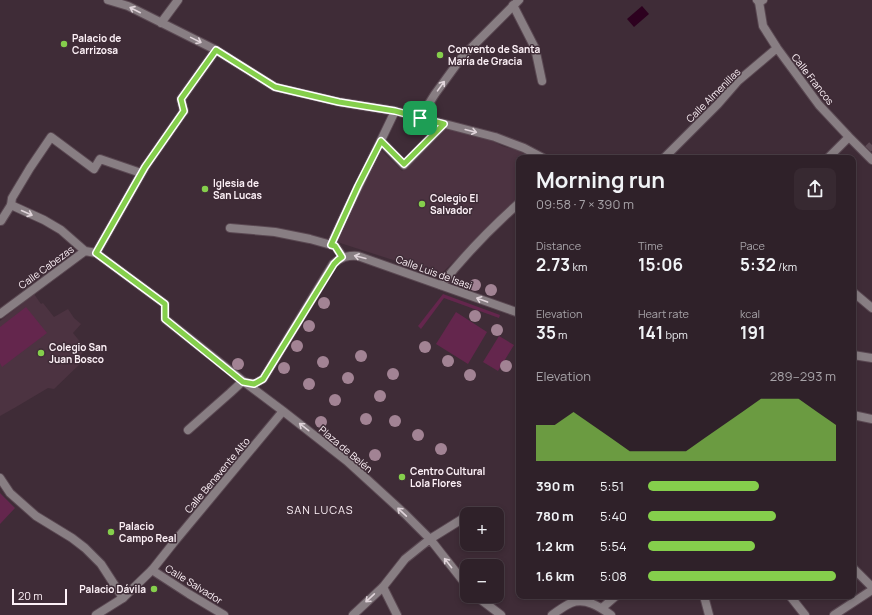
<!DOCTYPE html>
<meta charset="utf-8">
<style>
:root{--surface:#2f2129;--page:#372931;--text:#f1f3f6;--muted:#a7a3a8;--line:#4a3e46;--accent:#85cf4c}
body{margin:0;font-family:Manrope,sans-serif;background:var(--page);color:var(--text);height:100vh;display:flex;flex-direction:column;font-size:15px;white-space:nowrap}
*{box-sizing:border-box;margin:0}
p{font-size:13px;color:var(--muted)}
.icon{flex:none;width:22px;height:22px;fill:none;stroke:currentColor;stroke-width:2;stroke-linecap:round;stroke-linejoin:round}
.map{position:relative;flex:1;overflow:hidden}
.sheet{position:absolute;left:516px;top:155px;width:340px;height:444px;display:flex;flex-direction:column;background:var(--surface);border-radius:8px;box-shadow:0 2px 6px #0003,0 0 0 1px var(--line)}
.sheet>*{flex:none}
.controls{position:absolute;left:460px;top:507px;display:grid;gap:8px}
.controls a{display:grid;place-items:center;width:44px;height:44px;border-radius:8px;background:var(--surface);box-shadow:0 2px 6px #0003,0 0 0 1px var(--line);font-size:20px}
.scale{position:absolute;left:12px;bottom:10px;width:55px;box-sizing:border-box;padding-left:4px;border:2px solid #fdf1f7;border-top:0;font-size:11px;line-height:14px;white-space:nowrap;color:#fdf1f7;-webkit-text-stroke:3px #3f2c37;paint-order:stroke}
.pin{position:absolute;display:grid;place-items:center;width:34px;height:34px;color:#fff;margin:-17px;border-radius:8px;box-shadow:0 2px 6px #0006}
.round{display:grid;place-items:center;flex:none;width:42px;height:42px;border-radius:8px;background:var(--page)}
.overview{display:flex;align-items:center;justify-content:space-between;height:68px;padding:0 20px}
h1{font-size:22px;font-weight:700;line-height:30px}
.stats{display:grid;grid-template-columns:repeat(3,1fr);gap:6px;height:68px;padding:4px 20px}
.stats div{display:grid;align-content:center}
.stats b{font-size:17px;font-weight:700}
.stats small{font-size:11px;font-weight:400}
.stats p{font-size:11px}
.chart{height:112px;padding:8px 20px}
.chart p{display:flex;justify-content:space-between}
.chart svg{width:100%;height:72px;margin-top:4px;fill:var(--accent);opacity:.7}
ul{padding:0 20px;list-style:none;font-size:13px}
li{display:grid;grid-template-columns:64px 48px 1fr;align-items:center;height:30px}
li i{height:10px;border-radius:5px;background:var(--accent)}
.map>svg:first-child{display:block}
.built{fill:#4c3341}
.green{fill:#64264d}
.water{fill:#2d011f}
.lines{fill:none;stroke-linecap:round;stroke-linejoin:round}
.pedestrian-tunnel{stroke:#5c4a54;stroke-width:8;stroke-dasharray:8 4;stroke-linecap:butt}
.pedestrian-casing{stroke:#5a4852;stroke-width:10}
.minor-casing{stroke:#5a4852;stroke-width:10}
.pedestrian{stroke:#887e83;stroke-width:8}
.minor{stroke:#887e83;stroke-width:8}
.tree{fill:#a28394}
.oneway{stroke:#e0d4da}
.route-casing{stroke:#fff;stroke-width:8}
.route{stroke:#85cf4c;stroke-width:5}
.poi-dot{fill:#85cf4c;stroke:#3f2c37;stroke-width:1.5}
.labels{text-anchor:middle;stroke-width:3;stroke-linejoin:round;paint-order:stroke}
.poi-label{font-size:10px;font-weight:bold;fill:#fdf1f7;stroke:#3f2c37;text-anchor:start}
.street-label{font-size:10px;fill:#fdf1f7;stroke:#3f2c37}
.neighbourhood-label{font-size:11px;letter-spacing:1px;fill:#fdf1f7;stroke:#3f2c37}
</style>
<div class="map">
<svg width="872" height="615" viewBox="0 0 872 615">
<rect width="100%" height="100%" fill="#3f2c37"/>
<path class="built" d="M444 128 487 138 502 146 517 150 531 158H519V198L498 218 441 274 390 259 337 242 351 207 381 150 402 171Z
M34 294 41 304 43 303 54 317 68 309 74 318 81 324 73 333 86 349 78 358 81 363 54 389 48 388 16 407 0 416V321Z"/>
<path class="green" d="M443 294 500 315 499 318 444 298 421 329 418 326Z
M26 307 47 333 2 367 0 363V327Z
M456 312 487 332 468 364 436 344Z
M499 336 514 345 498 371 483 362Z
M0 493 15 508 0 524Z"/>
<path class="water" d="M642 6 649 14 634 27 627 19Z"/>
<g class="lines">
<path class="pedestrian-tunnel" d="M868 149 872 145"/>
<g class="pedestrian-casing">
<path id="pedestrian" d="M759 2 763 26 777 48 819 105 849 137 872 160
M513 5 535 48 542 81
M184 111 181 99 216 50
M381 141 404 165 444 124
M664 158 718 104 738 81 777 48
M828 158 849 137
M11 205 12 198 30 168 51 137 94 169 100 159 141 173
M230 228 275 232 310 239 335 246 343 257
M331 245C351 199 374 156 395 111
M441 285C464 256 491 228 519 203
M853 415 872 419
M188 430 230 393 243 381
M0 478 10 493 36 516 72 538 85 548 101 564 123 598
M430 539 467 516
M152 570 189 594 224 615
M383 587 397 615
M704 596 709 615
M834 615 872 590"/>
</g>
<g class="minor-casing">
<path id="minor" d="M108 0 128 6 216 50 275 87 339 102 395 111 495 137 524 148 543 158
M757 0 759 2 763 0
M161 23 178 0
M420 118 435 94 462 57 519 0
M0 221H1L11 205 44 220 61 230 85 251
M85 251 96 253 165 304V319L243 381 283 411 347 461 405 514 430 539 467 586
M96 253 145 167 184 111
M853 292 872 308
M0 314 85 251
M853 355 872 358
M244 382 254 384 263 379 333 264C341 257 348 255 358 256L519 313
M853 568 872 587
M476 596 501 615
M790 596 805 615
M602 608 616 596
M96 615 123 598 152 570 175 541 283 411
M353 615 383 587 405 559 430 539
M552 615C558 611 564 606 571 603 585 597 600 607 611 615"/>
</g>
<use href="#pedestrian" class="pedestrian"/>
<use href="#minor" class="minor"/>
</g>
<g class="tree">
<circle cx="475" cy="285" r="6"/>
<circle cx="491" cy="290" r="6"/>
<circle cx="324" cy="303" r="6"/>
<circle cx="475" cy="316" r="6"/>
<circle cx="309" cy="326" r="6"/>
<circle cx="497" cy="330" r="6"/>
<circle cx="297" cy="346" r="6"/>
<circle cx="425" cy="347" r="6"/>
<circle cx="361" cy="356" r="6"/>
<circle cx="448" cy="361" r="6"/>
<circle cx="323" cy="362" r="6"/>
<circle cx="238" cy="364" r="6"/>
<circle cx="506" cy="366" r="6"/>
<circle cx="284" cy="368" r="6"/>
<circle cx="393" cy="374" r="6"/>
<circle cx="470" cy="375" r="6"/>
<circle cx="348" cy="378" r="6"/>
<circle cx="309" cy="384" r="6"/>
<circle cx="380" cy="396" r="6"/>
<circle cx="335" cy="400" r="6"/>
<circle cx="366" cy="419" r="6"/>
<circle cx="395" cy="421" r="6"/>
<circle cx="321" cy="422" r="6"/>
<circle cx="418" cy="435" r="6"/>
<circle cx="441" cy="449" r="6"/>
<circle cx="375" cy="455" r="6"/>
</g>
<defs><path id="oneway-shaft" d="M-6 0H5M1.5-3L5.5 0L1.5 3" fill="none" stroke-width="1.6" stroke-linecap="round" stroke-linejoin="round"/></defs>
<g class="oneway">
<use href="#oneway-shaft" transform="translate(135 10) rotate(-153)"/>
<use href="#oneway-shaft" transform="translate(196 40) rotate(26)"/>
<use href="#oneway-shaft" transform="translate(441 86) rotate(-54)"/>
<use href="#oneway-shaft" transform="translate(471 131) rotate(14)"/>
<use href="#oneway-shaft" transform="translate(27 213) rotate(24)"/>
<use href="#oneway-shaft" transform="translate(360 257) rotate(-166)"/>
<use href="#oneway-shaft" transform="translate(482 300) rotate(-160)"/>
<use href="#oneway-shaft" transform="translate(304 427) rotate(-142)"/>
<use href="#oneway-shaft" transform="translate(402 512) rotate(-137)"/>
<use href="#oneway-shaft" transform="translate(448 563) rotate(-128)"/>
<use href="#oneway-shaft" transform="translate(370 598) rotate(137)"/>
</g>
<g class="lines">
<g class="route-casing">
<path id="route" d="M216 50 275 87 339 102 395 111 444 124 404 164 381 141 358 186 331 245 335 246 342 257 338 260 334 264 263 379 254 384 243 382 165 319V304L96 253 145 167 184 111 181 99Z"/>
</g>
<use href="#route" class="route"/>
</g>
<g class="poi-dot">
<circle cx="64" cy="44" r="4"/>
<circle cx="440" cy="55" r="4"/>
<circle cx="205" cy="189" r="4"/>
<circle cx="422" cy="204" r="4"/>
<circle cx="41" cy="353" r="4"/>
<circle cx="402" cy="477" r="4"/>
<circle cx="111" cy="532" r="4"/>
<circle cx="154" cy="589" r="4"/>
</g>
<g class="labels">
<g class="poi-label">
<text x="72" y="42">Palacio de<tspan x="72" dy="12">Carrizosa</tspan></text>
<text x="448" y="53">Convento de Santa<tspan x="448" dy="12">María de Gracia</tspan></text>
<text x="213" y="187">Iglesia de<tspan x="213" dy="12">San Lucas</tspan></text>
<text x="430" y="202">Colegio El<tspan x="430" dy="12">Salvador</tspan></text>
<text x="49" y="351">Colegio San<tspan x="49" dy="12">Juan Bosco</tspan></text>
<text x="410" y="475">Centro Cultural<tspan x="410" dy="12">Lola Flores</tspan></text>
<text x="119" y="530">Palacio<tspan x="119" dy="12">Campo Real</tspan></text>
<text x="146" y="593" text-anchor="end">Palacio Dávila</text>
</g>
<g class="street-label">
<text transform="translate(813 79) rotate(52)" y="4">Calle Francos</text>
<text transform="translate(713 95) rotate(-45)" y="4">Calle Almenillas</text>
<text transform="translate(46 267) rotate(-36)" y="4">Calle Cabezas</text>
<text transform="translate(434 272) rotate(20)" y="4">Calle Luis de Isasi</text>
<text transform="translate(346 449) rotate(40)" y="4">Plaza de Belén</text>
<text transform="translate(217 475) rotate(-50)" y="4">Calle Benavente Alto</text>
<text transform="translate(194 584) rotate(32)" y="4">Calle Salvador</text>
</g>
<g class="neighbourhood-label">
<text x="320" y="514">SAN LUCAS</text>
</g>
</g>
</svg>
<div class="controls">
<a>+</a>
<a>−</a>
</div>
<div class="scale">20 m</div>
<div class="pin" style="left:420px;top:118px;background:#1e9e55"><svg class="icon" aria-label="arrive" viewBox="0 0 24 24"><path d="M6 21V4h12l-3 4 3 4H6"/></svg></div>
<section class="sheet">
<div class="overview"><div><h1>Morning run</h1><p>09:58 · 7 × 390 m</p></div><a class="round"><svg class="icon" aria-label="share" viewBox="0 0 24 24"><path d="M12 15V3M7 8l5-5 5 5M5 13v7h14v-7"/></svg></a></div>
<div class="stats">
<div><p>Distance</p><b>2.73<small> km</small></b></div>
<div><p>Time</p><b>15:06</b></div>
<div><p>Pace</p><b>5:32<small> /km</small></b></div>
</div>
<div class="stats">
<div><p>Elevation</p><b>35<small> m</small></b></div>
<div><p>Heart rate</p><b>141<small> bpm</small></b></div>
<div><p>kcal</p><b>191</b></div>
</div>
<div class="chart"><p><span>Elevation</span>289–293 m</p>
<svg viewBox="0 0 160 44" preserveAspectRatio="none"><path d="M0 44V22L10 22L20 14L30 22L40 30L50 38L60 38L70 38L80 38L90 30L100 22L110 14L120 6L130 6L140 6L150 14L160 22V44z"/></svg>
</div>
<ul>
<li><b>390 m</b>5:51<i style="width:59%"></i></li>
<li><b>780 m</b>5:40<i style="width:68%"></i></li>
<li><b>1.2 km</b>5:54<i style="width:57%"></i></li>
<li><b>1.6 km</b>5:08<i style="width:100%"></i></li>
</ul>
</section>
</div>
